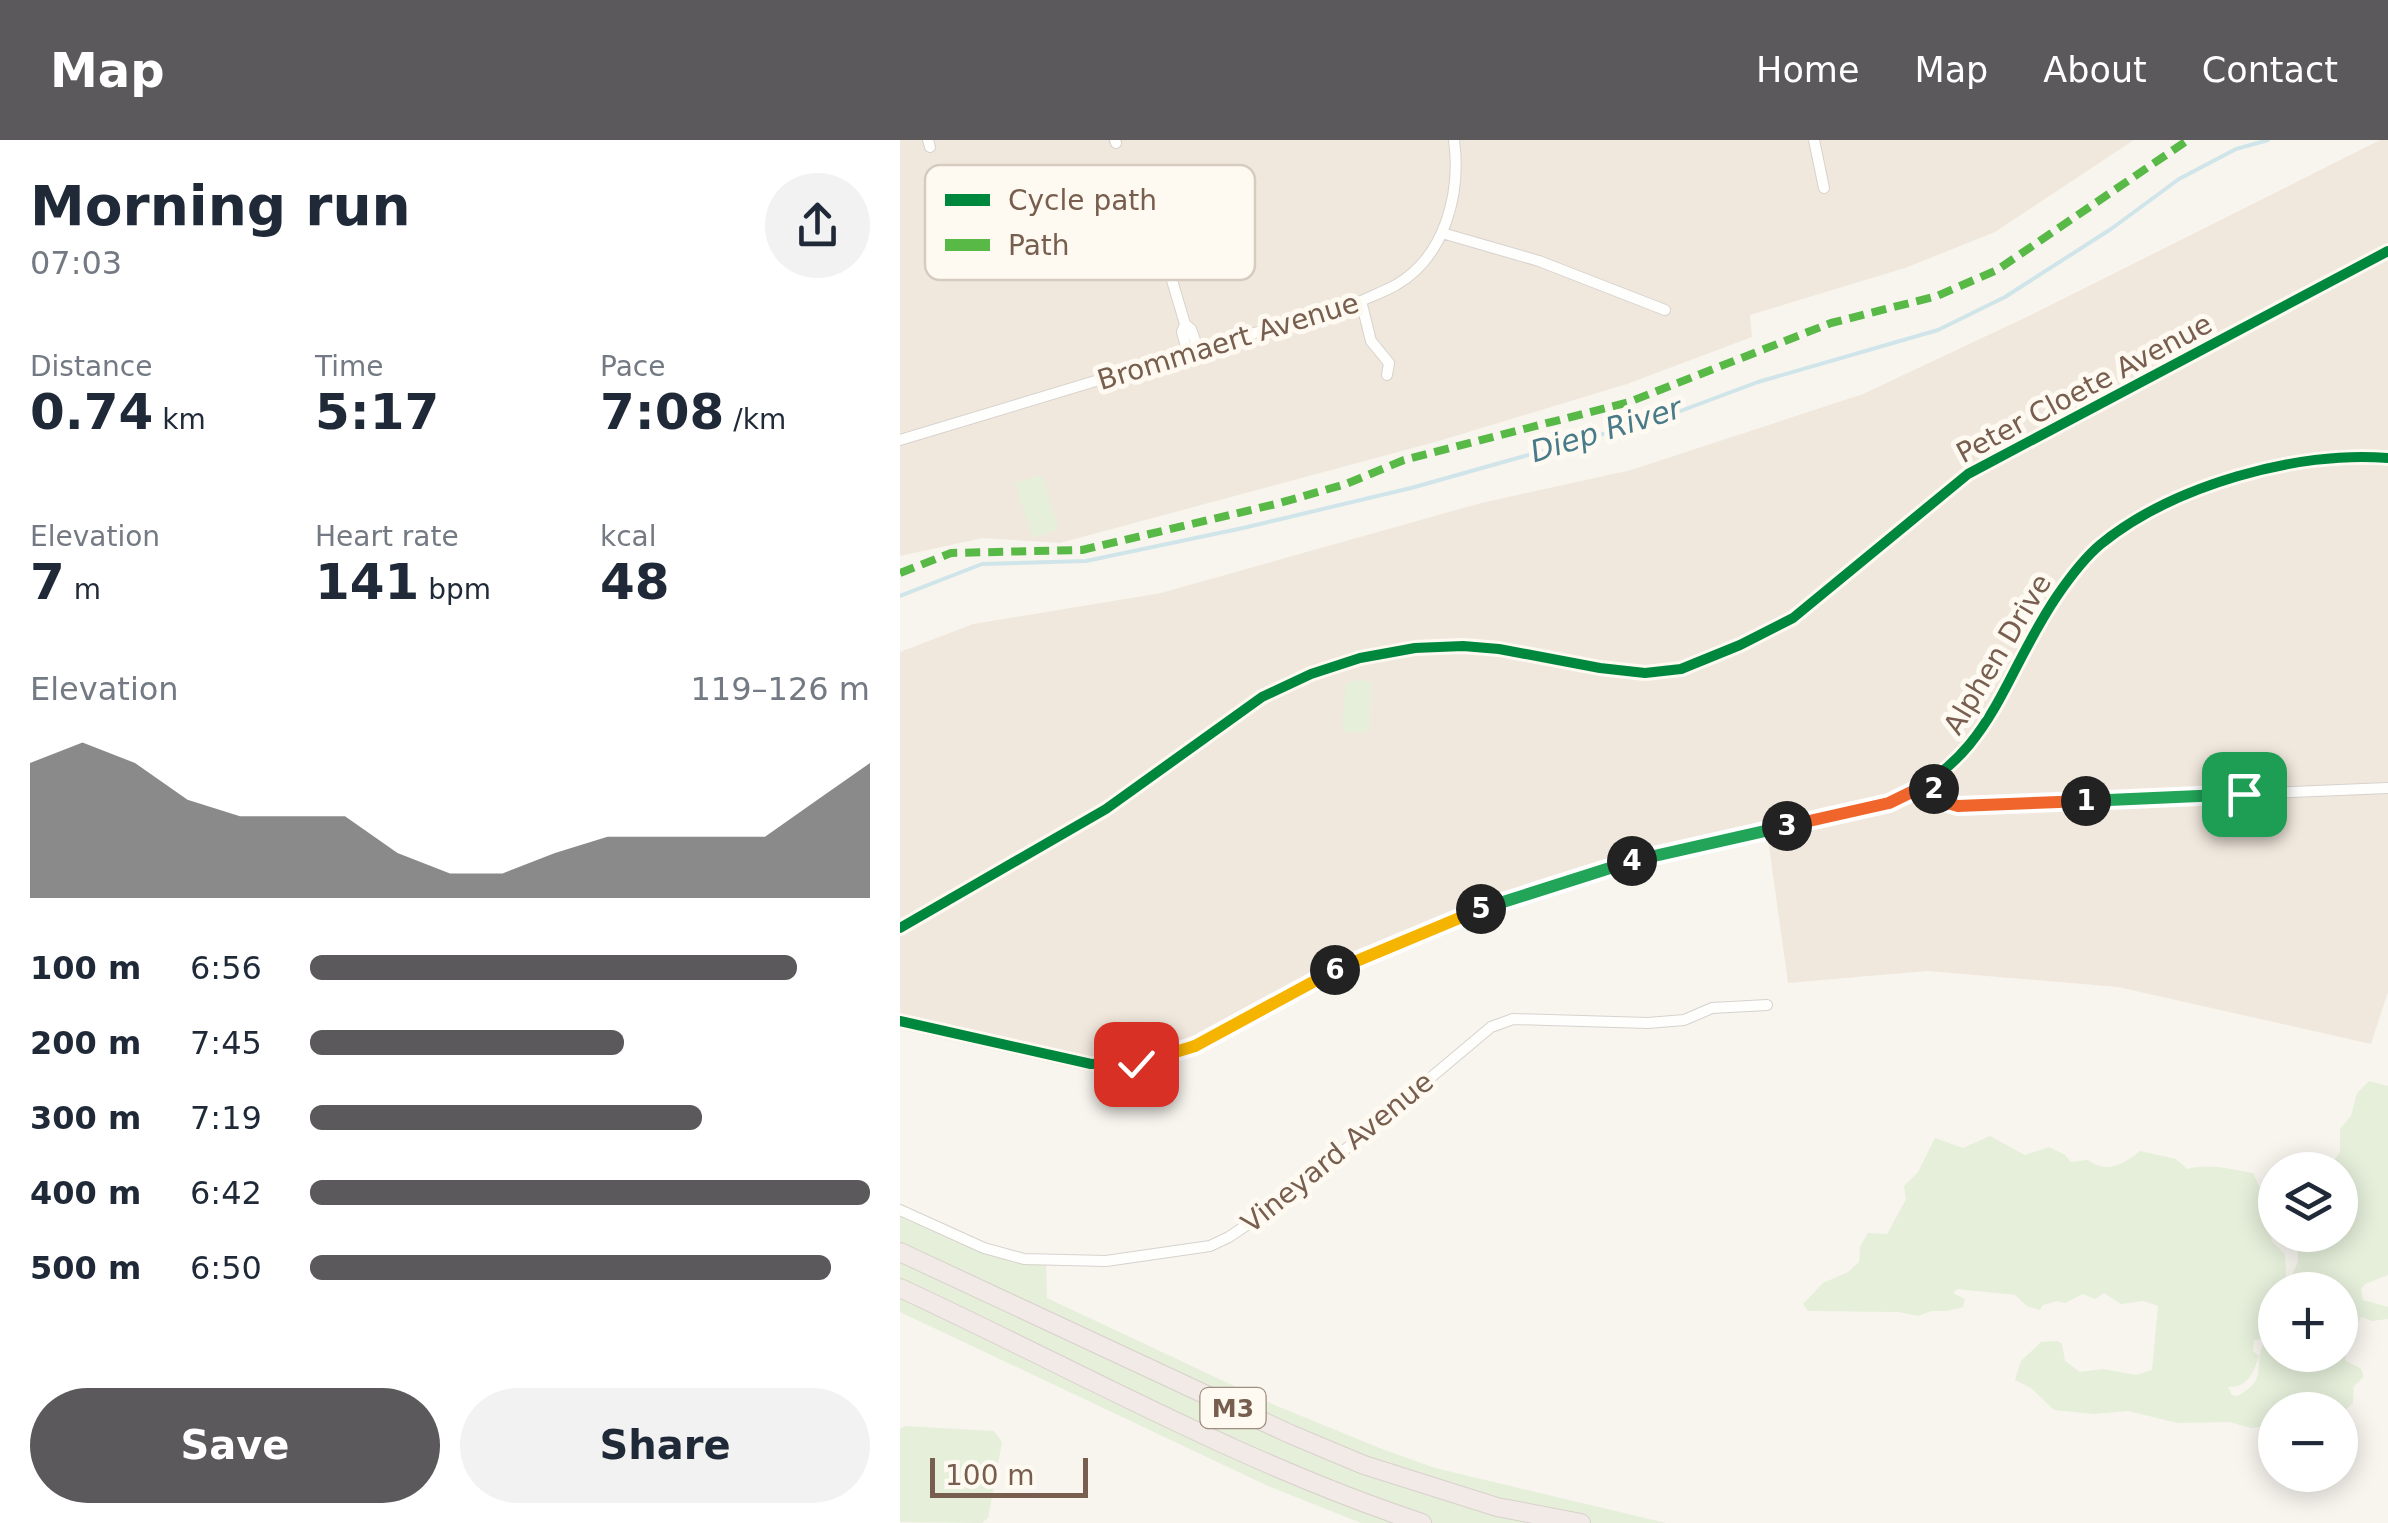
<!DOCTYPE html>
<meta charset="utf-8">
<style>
:root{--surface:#fff;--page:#f2f2f3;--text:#1f2937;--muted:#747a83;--accent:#5b595b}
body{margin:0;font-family:"DejaVu Sans",sans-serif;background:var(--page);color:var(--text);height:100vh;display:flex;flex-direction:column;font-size:38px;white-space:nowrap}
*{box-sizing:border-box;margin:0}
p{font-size:32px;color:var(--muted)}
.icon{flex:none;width:55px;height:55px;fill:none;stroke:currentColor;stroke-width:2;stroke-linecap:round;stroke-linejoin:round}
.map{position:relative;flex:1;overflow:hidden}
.side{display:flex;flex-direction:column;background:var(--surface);width:900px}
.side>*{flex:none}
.buttons{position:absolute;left:1358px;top:1012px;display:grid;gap:20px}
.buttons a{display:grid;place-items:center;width:100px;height:100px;border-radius:50%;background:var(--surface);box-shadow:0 5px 25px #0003;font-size:50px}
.scale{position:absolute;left:30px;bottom:25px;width:158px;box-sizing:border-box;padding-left:10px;border:5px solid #775e4e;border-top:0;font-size:28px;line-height:35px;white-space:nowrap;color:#775e4e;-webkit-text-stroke:8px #fefaf1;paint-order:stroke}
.pin{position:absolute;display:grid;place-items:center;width:85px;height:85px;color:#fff;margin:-42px;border-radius:20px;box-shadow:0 5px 15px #0006}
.km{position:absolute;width:50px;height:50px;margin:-25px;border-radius:50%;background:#222;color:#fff;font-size:28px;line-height:50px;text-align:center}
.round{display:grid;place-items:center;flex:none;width:105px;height:105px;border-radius:52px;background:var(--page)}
.summary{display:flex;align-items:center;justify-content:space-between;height:170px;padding:0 30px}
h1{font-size:55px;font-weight:800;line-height:75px}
.stats{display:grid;grid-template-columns:repeat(3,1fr);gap:15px;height:170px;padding:10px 30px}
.stats div{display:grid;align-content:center}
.stats b{font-size:50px;font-weight:800}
.stats small{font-size:28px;font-weight:400}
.stats p{font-size:28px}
.chart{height:280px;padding:20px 30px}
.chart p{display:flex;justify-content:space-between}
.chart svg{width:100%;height:180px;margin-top:10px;fill:var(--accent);opacity:.7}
.action{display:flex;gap:20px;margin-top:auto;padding:20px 30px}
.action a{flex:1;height:115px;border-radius:60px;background:var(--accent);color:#fff;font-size:40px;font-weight:800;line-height:115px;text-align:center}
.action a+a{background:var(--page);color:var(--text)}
ul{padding:0 30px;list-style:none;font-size:32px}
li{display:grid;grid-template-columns:160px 120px 1fr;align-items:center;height:75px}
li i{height:25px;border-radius:12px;background:var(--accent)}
header{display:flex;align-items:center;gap:60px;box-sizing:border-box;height:140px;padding:0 50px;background:var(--accent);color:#fff}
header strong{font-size:48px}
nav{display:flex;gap:55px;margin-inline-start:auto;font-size:35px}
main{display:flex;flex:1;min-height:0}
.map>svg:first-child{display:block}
.residential{fill:#f1e8dd}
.green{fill:#e5efda}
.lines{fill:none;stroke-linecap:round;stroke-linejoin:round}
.stream{stroke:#d0e5e9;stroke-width:4}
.street-casing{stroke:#d7d2cd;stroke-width:12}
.secondary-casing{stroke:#d8d2cc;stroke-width:16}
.highway-casing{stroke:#d9d1cc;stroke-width:20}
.street{stroke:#fefefd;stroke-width:10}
.secondary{stroke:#fefefd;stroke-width:14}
.highway{stroke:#f1eae6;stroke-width:18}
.quiet{stroke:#58b947;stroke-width:8;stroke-dasharray:15 8;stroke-linecap:butt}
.cycleway-casing{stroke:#fefaf1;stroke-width:16}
.cycleway{stroke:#00873e;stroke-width:10}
.split-1-casing{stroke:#fff;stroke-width:20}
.split-2-casing{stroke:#fff;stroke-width:20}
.split-3-casing{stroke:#fff;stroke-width:20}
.split-4-casing{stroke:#fff;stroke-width:20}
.split-5-casing{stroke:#fff;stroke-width:20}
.split-6-casing{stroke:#fff;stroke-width:20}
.split-7-casing{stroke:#fff;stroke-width:20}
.split-8-casing{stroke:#fff;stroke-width:20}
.split-1{stroke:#22a559;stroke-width:12}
.split-2{stroke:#f0652b;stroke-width:12}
.split-3{stroke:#f0652b;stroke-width:12}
.split-4{stroke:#22a559;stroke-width:12}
.split-5{stroke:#22a559;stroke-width:12}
.split-6{stroke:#f5b400;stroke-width:12}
.split-7{stroke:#f5b400;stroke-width:12}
.split-8{stroke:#f5b400;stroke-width:12}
.labels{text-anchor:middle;stroke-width:10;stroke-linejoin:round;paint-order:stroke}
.shield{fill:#fefaf1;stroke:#a08d7f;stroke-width:2.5}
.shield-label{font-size:25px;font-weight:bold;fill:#775e4e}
.street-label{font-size:28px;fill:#775e4e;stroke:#fefaf1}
.water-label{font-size:30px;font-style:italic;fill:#487b89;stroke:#fefaf1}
.key{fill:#fefaf1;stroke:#d6cbc0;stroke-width:2.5}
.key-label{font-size:28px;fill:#775e4e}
</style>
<header>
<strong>Map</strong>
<nav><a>Home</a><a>Map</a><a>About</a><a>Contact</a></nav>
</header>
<main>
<section class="side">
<div class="summary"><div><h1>Morning run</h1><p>07:03</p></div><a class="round"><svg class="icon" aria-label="share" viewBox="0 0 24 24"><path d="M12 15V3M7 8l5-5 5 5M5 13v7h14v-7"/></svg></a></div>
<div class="stats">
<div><p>Distance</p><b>0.74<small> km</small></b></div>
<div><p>Time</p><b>5:17</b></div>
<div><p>Pace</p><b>7:08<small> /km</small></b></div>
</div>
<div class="stats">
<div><p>Elevation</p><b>7<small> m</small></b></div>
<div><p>Heart rate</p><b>141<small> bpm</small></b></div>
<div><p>kcal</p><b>48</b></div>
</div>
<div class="chart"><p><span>Elevation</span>119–126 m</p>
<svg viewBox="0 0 160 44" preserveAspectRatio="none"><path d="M0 44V11L10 6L20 11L30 20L40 24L50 24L60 24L70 33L80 38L90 38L100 33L110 29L120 29L130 29L140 29L150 20L160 11V44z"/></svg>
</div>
<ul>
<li><b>100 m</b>6:56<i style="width:87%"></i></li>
<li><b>200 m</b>7:45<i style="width:56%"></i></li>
<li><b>300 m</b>7:19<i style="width:70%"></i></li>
<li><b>400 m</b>6:42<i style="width:100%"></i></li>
<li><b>500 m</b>6:50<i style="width:93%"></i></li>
</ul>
<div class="action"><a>Save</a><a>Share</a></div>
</section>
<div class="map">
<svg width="1488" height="1383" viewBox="0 0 1488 1383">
<rect width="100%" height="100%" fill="#f8f5ef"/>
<path class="residential" d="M0 0H1234L1095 92 1005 128 850 175 852 197 727 244 539 301 160 403 83 398 0 416Z
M1480 0H1488V852L1471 904 1218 847 1027 831 888 843 867 692 706 727 542 783 295 906 225 925 0 881V512L73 484 261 453 581 363 731 330 963 254 1137 172Z"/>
<path class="green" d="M142 335 159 389 133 398 115 343Z
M459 540 472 542 469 590 463 593 444 592 442 587 446 543Z
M1469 941 1488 946V1135L1465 1144 1461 1149 1463 1160 1488 1167V1179L1472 1181 1461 1177 1447 1203 1445 1220C1454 1227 1464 1225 1463 1238L1454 1246 1453 1263 1445 1270H1375V1285L1351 1288 1329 1282 1278 1283 1228 1271 1194 1274 1154 1270 1131 1248 1115 1240 1121 1221 1141 1202 1158 1201 1162 1204 1165 1221 1180 1232 1203 1229 1236 1235 1252 1230 1258 1166 1243 1161 1221 1164 1204 1153 1195 1159 1183 1154 1165 1163 1157 1161 1143 1165 1140 1170 1127 1166 1115 1155 1057 1149 1053 1153 1065 1159 1063 1167 1046 1171H1031L1018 1176 998 1172 908 1171 903 1164 923 1143 948 1132 959 1122 960 1107 968 1093 987 1094 1006 1059 1004 1046 1018 1032 1035 998 1063 1008 1090 996 1125 1015 1149 1007 1165 1015 1171 1022 1188 1020C1206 1034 1223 1025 1240 1011L1276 1019 1287 1029C1310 1023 1329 1029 1353 1033L1361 1050 1375 1052V1086L1369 1092 1373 1103 1385 1114 1386 1136 1379 1150H1375V1165L1370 1169 1363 1199 1354 1200 1353 1211 1359 1216C1353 1234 1348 1247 1328 1247L1332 1255 1338 1256C1369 1237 1353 1230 1362 1207 1366 1197 1370 1186 1375 1177V1215H1440V1150H1385L1398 1122 1397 1095H1440V1030H1428L1440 1012V989L1451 976 1457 953Z
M0 1070 62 1099 146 1121 147 1158 377 1266 482 1309 535 1328 766 1383H461L368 1346 0 1172Z
M5 1286 94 1291 102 1302 88 1378 82 1383 0 1382V1289Z"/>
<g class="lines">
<path class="stream" d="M0 456 82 424 186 421 343 388 511 348 767 276 858 242 1038 190 1105 157 1211 89 1279 39 1336 9 1368 0"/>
<g class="street-casing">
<path id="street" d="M28 0 30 7
M215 0 216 3
M914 0 924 48
M255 83 285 184 291 189 299 211
M542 93 639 121 765 170
M461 161 471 201 489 223 487 235
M285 184 282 192 288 214
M0 300 461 161C472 156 485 151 496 145 546 116 561 52 554 0
M1029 643 1044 662 1059 666 1487 648
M0 788 206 669 362 557 411 534 460 518 515 508 563 506 599 509 700 528 745 533 781 529 840 505 893 478 1068 334 1488 111
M0 1070 84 1108 124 1119 206 1121 310 1106 329 1097 391 1055 591 887 613 879 748 883 784 880 812 868 867 865"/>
</g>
<g class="secondary-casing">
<path id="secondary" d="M0 881 191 924 250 922 295 906 442 827 542 783 636 749 706 727 989 663C1093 619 1100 540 1157 456 1170 437 1184 418 1201 404 1272 346 1398 310 1488 318"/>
</g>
<g class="highway-casing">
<path id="highway" d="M0 1112 390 1294 464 1325 597 1367 681 1383
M0 1148C173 1228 340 1323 522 1383"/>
</g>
<use href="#street" class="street"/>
<use href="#secondary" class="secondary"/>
<use href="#highway" class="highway"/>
<path class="quiet" d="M0 433 51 413 182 410 376 364 446 344 504 320 729 262 931 183 1037 156 1097 130 1288 0"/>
<g class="cycleway-casing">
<path id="cycleway" d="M0 788 206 669 362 557 411 534 460 518 515 508 563 506 599 509 700 528 745 533 781 529 840 505 893 478 1068 334 1488 111
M0 881 191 924 250 922 295 906 442 827 542 783 636 749 706 727 989 663C1093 619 1100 540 1157 456 1170 437 1184 418 1201 404 1272 346 1398 310 1488 318"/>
</g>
<use href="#cycleway" class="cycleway"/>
</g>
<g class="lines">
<g class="split-1-casing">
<path id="split-1" d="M1186 661 1344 654"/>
</g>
<g class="split-2-casing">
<path id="split-2" d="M1034 649 1044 662 1058 666 1186 661"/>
</g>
<g class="split-3-casing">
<path id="split-3" d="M887 686 989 663 1030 643 1034 649"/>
</g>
<g class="split-4-casing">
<path id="split-4" d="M732 721 887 686"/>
</g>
<g class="split-5-casing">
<path id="split-5" d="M581 769 732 721"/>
</g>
<g class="split-6-casing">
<path id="split-6" d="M435 830 581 769"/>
</g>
<g class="split-7-casing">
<path id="split-7" d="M295 906 435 830"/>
</g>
<g class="split-8-casing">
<path id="split-8" d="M236 924 295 906"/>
</g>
<use href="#split-1" class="split-1"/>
<use href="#split-2" class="split-2"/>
<use href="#split-3" class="split-3"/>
<use href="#split-4" class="split-4"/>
<use href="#split-5" class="split-5"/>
<use href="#split-6" class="split-6"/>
<use href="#split-7" class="split-7"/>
<use href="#split-8" class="split-8"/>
</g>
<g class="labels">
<rect class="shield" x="300.5" y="1248" width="65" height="40" rx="8"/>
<g class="shield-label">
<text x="333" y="1277">M3</text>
</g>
<g class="street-label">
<text transform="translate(328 201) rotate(-17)" y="10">Brommaert Avenue</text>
<text transform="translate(1184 248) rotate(-28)" y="10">Peter Cloete Avenue</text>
<text transform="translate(1097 514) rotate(-59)" y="10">Alphen Drive</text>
<text transform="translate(437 1012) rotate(-39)" y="10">Vineyard Avenue</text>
</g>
<g class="water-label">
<text transform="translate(706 290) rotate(-17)" y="10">Diep River</text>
</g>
</g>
<rect x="25" y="25" width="330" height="115" rx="15" class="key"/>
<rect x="45" y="54" width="45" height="12" fill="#00873e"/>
<rect x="45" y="99" width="45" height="12" fill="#58b947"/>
<g class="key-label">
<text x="108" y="70">Cycle path</text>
<text x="108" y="115">Path</text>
</g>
</svg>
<div class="buttons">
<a><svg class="icon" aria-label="layers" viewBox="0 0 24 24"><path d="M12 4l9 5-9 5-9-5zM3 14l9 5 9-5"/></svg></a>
<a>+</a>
<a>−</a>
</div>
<div class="scale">100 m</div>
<div class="pin" style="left:1344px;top:654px;background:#1e9e55"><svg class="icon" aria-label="arrive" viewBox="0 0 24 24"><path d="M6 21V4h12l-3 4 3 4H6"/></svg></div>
<div class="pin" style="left:236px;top:924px;background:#d93025"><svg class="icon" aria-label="check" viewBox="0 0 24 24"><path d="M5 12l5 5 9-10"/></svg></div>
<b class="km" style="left:1186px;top:661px">1</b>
<b class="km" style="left:1034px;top:649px">2</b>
<b class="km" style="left:887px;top:686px">3</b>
<b class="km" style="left:732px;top:721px">4</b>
<b class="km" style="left:581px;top:769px">5</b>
<b class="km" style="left:435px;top:830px">6</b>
</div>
</main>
